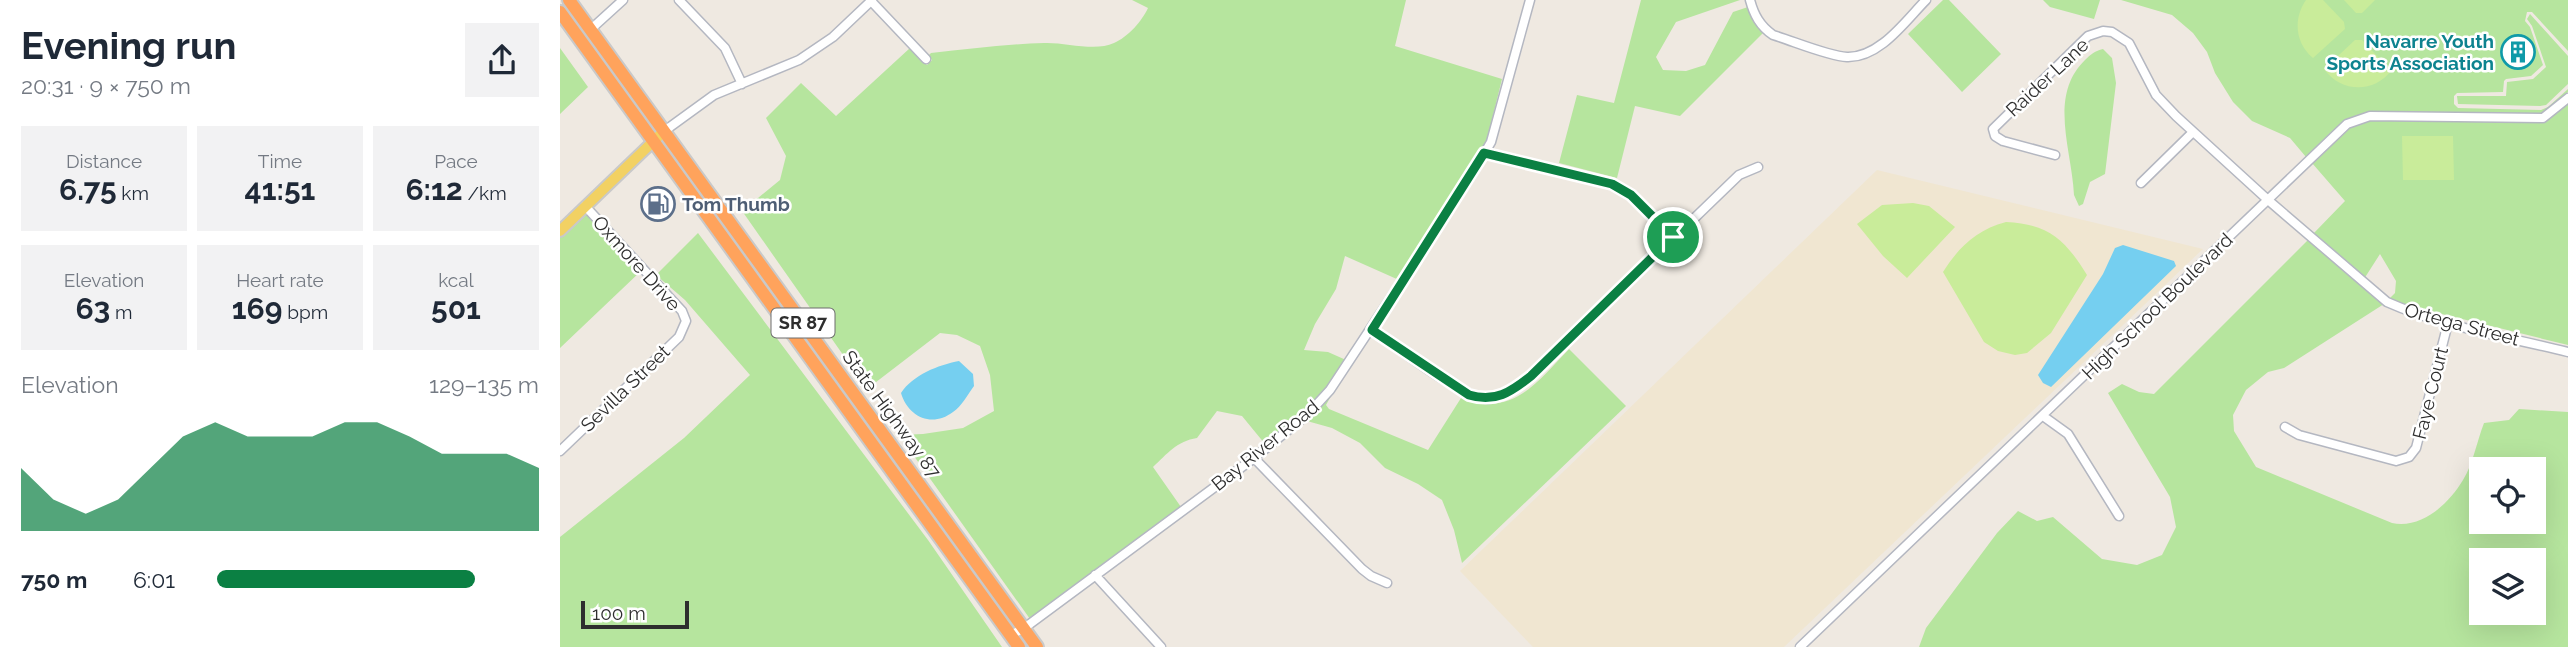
<!DOCTYPE html>
<meta charset="utf-8">
<style>
:root{--surface:#fff;--page:#f2f2f3;--text:#1f2937;--muted:#747a83;--accent:#0b8043}
body{margin:0;font-family:Raleway,sans-serif;background:var(--page);color:var(--text);height:100vh;display:flex;flex-direction:column;font-size:26px;white-space:nowrap}
*{box-sizing:border-box;margin:0}
p{font-size:23px;color:var(--muted)}
.icon{flex:none;width:38px;height:38px;fill:none;stroke:currentColor;stroke-width:2;stroke-linecap:round;stroke-linejoin:round}
.map{position:relative;flex:1;overflow:hidden}
.drawer{display:flex;flex-direction:column;background:var(--surface);width:560px}
.drawer>*{flex:none}
.buttons{position:absolute;left:1909px;top:457px;display:grid;gap:14px}
.buttons a{display:grid;place-items:center;width:77px;height:77px;border-radius:0px;background:var(--surface);box-shadow:0 7px 28px #0002;font-size:35px}
.scale{position:absolute;left:21px;bottom:18px;width:108px;box-sizing:border-box;padding-left:7px;border:4px solid #2e2e2e;border-top:0;font-size:19px;line-height:24px;white-space:nowrap;color:#2e2e2e;-webkit-text-stroke:5px #fff;paint-order:stroke}
.pin{position:absolute;display:grid;place-items:center;width:60px;height:60px;color:#fff;margin:-30px;border:4px solid #fff;border-radius:50%;box-shadow:0 2px 7px #0007}
.round{display:grid;place-items:center;flex:none;width:74px;height:74px;border-radius:0px;background:var(--page)}
.overview{display:flex;align-items:center;justify-content:space-between;height:119px;padding:0 21px}
h1{font-size:38px;font-weight:700;line-height:52px}
.stats{display:grid;grid-template-columns:repeat(3,1fr);gap:10px;height:119px;padding:7px 21px}
.stats div{display:grid;align-content:center;border-radius:0px;background:var(--page);text-align:center}
.stats b{font-size:30px;font-weight:700}
.stats small{font-size:19px;font-weight:400}
.stats p{font-size:19px}
.chart{height:196px;padding:14px 21px}
.chart p{display:flex;justify-content:space-between}
.chart svg{width:100%;height:126px;margin-top:7px;fill:var(--accent);opacity:.7}
ul{padding:0 21px;list-style:none;font-size:23px}
li{display:grid;grid-template-columns:112px 84px 1fr;align-items:center;height:52px}
li i{height:18px;border-radius:9px;background:var(--accent)}
main{display:flex;flex:1;min-height:0}
.map>svg:first-child{display:block}
.education{fill:#f0e6d1}
.green{fill:#b6e59e;fill-rule:evenodd}
.pitch{fill:#c9ec9a}
.water{fill:#75cff0}
.lines{fill:none;stroke-linecap:round;stroke-linejoin:round}
.minor-casing{stroke:#b4b7c1;stroke-width:11}
.major-casing{stroke:#c9c9c9;stroke-width:14}
.highway-casing{stroke:#c9c9c9;stroke-width:16}
.minor{stroke:#fff;stroke-width:8}
.major{stroke:#f2d163;stroke-width:10}
.highway{stroke:#ffa35c;stroke-width:12}
.route-casing{stroke:#fff;stroke-width:14}
.route{stroke:#0b8043;stroke-width:9}
.labels{text-anchor:middle;stroke-width:5;stroke-linejoin:round;paint-order:stroke}
.shield{fill:#fff;stroke:#6d6d6d;stroke-width:2}
.shield-label{font-size:18px;font-weight:bold;fill:#2e2e2e}
.culture-label{font-size:19px;font-weight:bold;fill:#0d838f;stroke:#fff;text-anchor:end}
.street-label{font-size:19px;fill:#2e2e2e;stroke:#fff}
.service-label{font-size:19px;font-weight:bold;fill:#4e5e75;stroke:#fff;text-anchor:start}
</style>
<main>
<section class="drawer">
<div class="overview"><div><h1>Evening run</h1><p>20:31 · 9 × 750 m</p></div><a class="round"><svg class="icon" aria-label="share" viewBox="0 0 24 24"><path d="M12 15V3M7 8l5-5 5 5M5 13v7h14v-7"/></svg></a></div>
<div class="stats">
<div><p>Distance</p><b>6.75<small> km</small></b></div>
<div><p>Time</p><b>41:51</b></div>
<div><p>Pace</p><b>6:12<small> /km</small></b></div>
</div>
<div class="stats">
<div><p>Elevation</p><b>63<small> m</small></b></div>
<div><p>Heart rate</p><b>169<small> bpm</small></b></div>
<div><p>kcal</p><b>501</b></div>
</div>
<div class="chart"><p><span>Elevation</span>129–135 m</p>
<svg viewBox="0 0 160 44" preserveAspectRatio="none"><path d="M0 44V22L10 33L20 38L30 33L40 22L50 11L60 6L70 11L80 11L90 11L100 6L110 6L120 11L130 17L140 17L150 17L160 22V44z"/></svg>
</div>
<ul>
<li><b>750 m</b>6:01<i style="width:80%"></i></li>
</ul>
</section>
<div class="map">
<svg width="2008" height="647" viewBox="0 0 2008 647">
<rect width="100%" height="100%" fill="#efe9e1"/>
<path class="education" d="M1317 170 1643 249 1224 647H973L900 571Z"/>
<path class="green" d="M572 0H846L835 46 942 79 927 140 908 174 839 280 785 256 776 289 755 324 744 350 768 352 786 360 756 401 705 444 682 416 657 411 637 438C617 441 607 454 593 467L621 507 470 619 339 435 363 434 403 428 434 411 430 375 420 346 397 335 380 333 307 389 180 208 198 198 220 180 226 156 206 118 241 83 276 116 350 48 367 65 372 60 368 56 371 53C409 49 446 44 484 43 505 42 535 52 554 43 568 37 582 21 588 8Z
M1081 0H1180L1116 22 1096 57 1103 70 1126 71 1145 65 1173 12 1188 7 1190 15 1203 33 1120 116 1075 106 1057 178 999 163 1017 95 1054 103Z
M1383 0H1389L1441 54 1402 92 1348 34Z
M1483 0H1540L1534 19 1490 7Z
M1561 0H2008V51L1972 12H1967L1965 21 1970 27 1983 65 1971 76 1946 79 1944 81 1943 92 1897 93 1894 96V104L1898 108 1981 110 1988 107 2008 89V92L1982 114 1809 112C1782 118 1766 138 1746 157L1730 138 1692 121 1673 102 1655 73 1647 52 1633 33 1612 15Z
M1970 14 2008 56V84L1986 105 1980 106 1898 104 1897 96H1946L1947 82 1973 79 1986 67 1972 26 1967 19Z
M0 48 28 87 0 114Z
M1543 49 1552 58 1556 83 1545 174 1530 182 1523 204 1519 206 1514 195C1512 150 1488 96 1525 60 1531 54 1535 51 1543 49Z
M2008 104V345L1841 304 1829 299 1835 293 1836 281 1820 254 1804 279 1753 234 1785 201 1752 163 1790 128 1811 120 1985 121Z
M26 212 81 271 0 348V237Z
M138 233 368 540 442 647H0V537L124 438 190 375 125 300 96 275Z
M1748 240 1824 304 1724 368 1708 372 1686 390 1673 415 1674 431 1696 467 1832 523C1861 529 1888 505 1903 480 1913 464 1917 441 1924 423L1949 420 1959 409 2008 412V647H1359L1366 628 1437 533 1458 511 1477 521 1493 517 1542 559 1577 565 1602 555 1616 527 1610 497 1548 393 1562 384 1579 392 1594 394ZM1922 469H1974V522H1922ZM1922 560H1974V612H1922Z
M1009 349 1066 406 902 563 894 530 882 500 858 484 825 468 800 443 772 428 747 421 771 396 766 405 769 409 868 450 901 398C953 418 976 383 1009 349Z"/>
<path class="pitch" d="M1746 0H1763L1784 22 1785 29 1753 58C1735 43 1733 19 1746 0Z
M1784 0H1815L1802 13H1796Z
M1795 40H1802L1831 71C1814 93 1781 93 1764 69Z
M1842 136H1893L1894 180H1843Z
M1353 203 1369 206 1395 227 1347 278 1323 256 1297 224 1322 205Z
M1446 222C1488 224 1505 239 1527 275L1491 333 1467 353 1455 355 1438 351 1424 342 1383 272C1399 247 1416 230 1446 222Z"/>
<path class="water" d="M1563 245 1614 261 1616 266 1491 387 1483 383 1478 375 1543 274 1555 248Z
M399 361 413 374 414 386C408 394 401 407 393 412 372 428 348 417 341 393 353 375 378 365 399 361Z"/>
<g class="lines">
<g class="minor-casing">
<path id="minor" d="M119 0 165 48 182 84
M1190 0C1194 15 1200 26 1213 35 1233 41 1268 56 1287 57 1320 58 1346 20 1366 0
M311 1 366 59
M30 30 63 0
M103 132 154 95 239 60 273 37 312 0
M924 153 1052 184 1071 195 1113 237
M1495 155 1443 141 1435 136 1433 129 1528 36 1543 31 1552 32 1569 43 1596 95 1616 116 1708 200 1827 302C1883 327 1948 337 2008 352
M1581 183 1633 132
M812 330C834 345 905 400 928 399 946 397 958 386 971 376L1179 175 1198 167
M1483 416 1508 434 1559 516
M1725 427 1739 435 1836 461 1849 457 1856 448 1888 323
M0 451 119 337 126 321 122 311 25 206
M694 458 802 569 811 576 827 583
M535 575 601 647
M450 635 463 629 694 458 748 414 770 390 911 176 931 142 970 0
M1240 647 1787 124 1810 116 1983 118 2008 98"/>
</g>
<g class="major-casing">
<path id="major" d="M0 231 103 132"/>
</g>
<g class="highway-casing">
<path id="highway" d="M9 0 477 647
M0 12 459 647"/>
</g>
<use href="#minor" class="minor"/>
<use href="#major" class="major"/>
<use href="#highway" class="highway"/>
</g>
<g class="lines">
<g class="route-casing">
<path id="route" d="M924 153 1052 184 1071 195 1113 237 971 376C951 392 935 403 909 395L812 330Z"/>
</g>
<use href="#route" class="route"/>
</g>
<defs>
<g id="building-ring" transform="scale(1.75)"><circle r="9.5" fill="#fff" stroke="#0f9aa8" stroke-width="1.5"/><path d="M-4-6H4V6H1V3H-1V6H-4ZM-2.5-4.3h1.7v1.8h-1.7ZM.8-4.3h1.7v1.8H.8ZM-2.5-1h1.7V.8h-1.7ZM.8-1h1.7V.8H.8Z" fill="#0f9aa8"/></g>
<g id="fuel-ring" transform="scale(1.75)"><circle r="9.5" fill="#fff" stroke="#5c6f8a" stroke-width="1.5"/><path d="M-5.5-6h7V0h2V4h1.3V-2.5L3-4.5l.8-.8L6-3V5H2.5V1h-1V6h-7ZM-4.2-4.7v3.2H.2V-4.7Z" fill="#5c6f8a"/></g>
</defs>
<g fill-rule="evenodd">
<use href="#building-ring" x="1958" y="52"/>
<use href="#fuel-ring" x="98" y="204"/>
</g>
<g class="labels">
<rect class="shield" x="211.5" y="308.5" width="63" height="29" rx="5"/>
<g class="shield-label">
<text x="243" y="329">SR 87</text>
</g>
<g class="culture-label">
<text x="1934" y="48">Navarre Youth<tspan x="1934" dy="22">Sports Association</tspan></text>
</g>
<g class="street-label">
<text transform="translate(1487 77) rotate(-43)" y="7">Raider Lane</text>
<text transform="translate(77 263) rotate(48)" y="7">Oxmore Drive</text>
<text transform="translate(1597 306) rotate(-44)" y="7">High School Boulevard</text>
<text transform="translate(1902 324) rotate(15)" y="7">Ortega Street</text>
<text transform="translate(65 388) rotate(-44)" y="7">Sevilla Street</text>
<text transform="translate(1870 393) rotate(-76)" y="7">Faye Court</text>
<text transform="translate(332 414) rotate(54)" y="7">State Highway 87</text>
<text transform="translate(705 445) rotate(-39)" y="7">Bay River Road</text>
</g>
<g class="service-label">
<text x="122" y="211">Tom Thumb</text>
</g>
</g>
</svg>
<div class="buttons">
<a><svg class="icon" aria-label="locate" viewBox="0 0 24 24"><circle cx="12" cy="12" r="6"/><path d="M12 2v4M12 18v4M2 12h4M18 12h4"/></svg></a>
<a><svg class="icon" aria-label="layers" viewBox="0 0 24 24"><path d="M12 4l9 5-9 5-9-5zM3 14l9 5 9-5"/></svg></a>
</div>
<div class="scale">100 m</div>
<div class="pin" style="left:1113px;top:237px;background:#1e9e55"><svg class="icon" aria-label="arrive" viewBox="0 0 24 24"><path d="M6 21V4h12l-3 4 3 4H6"/></svg></div>
</div>
</main>
